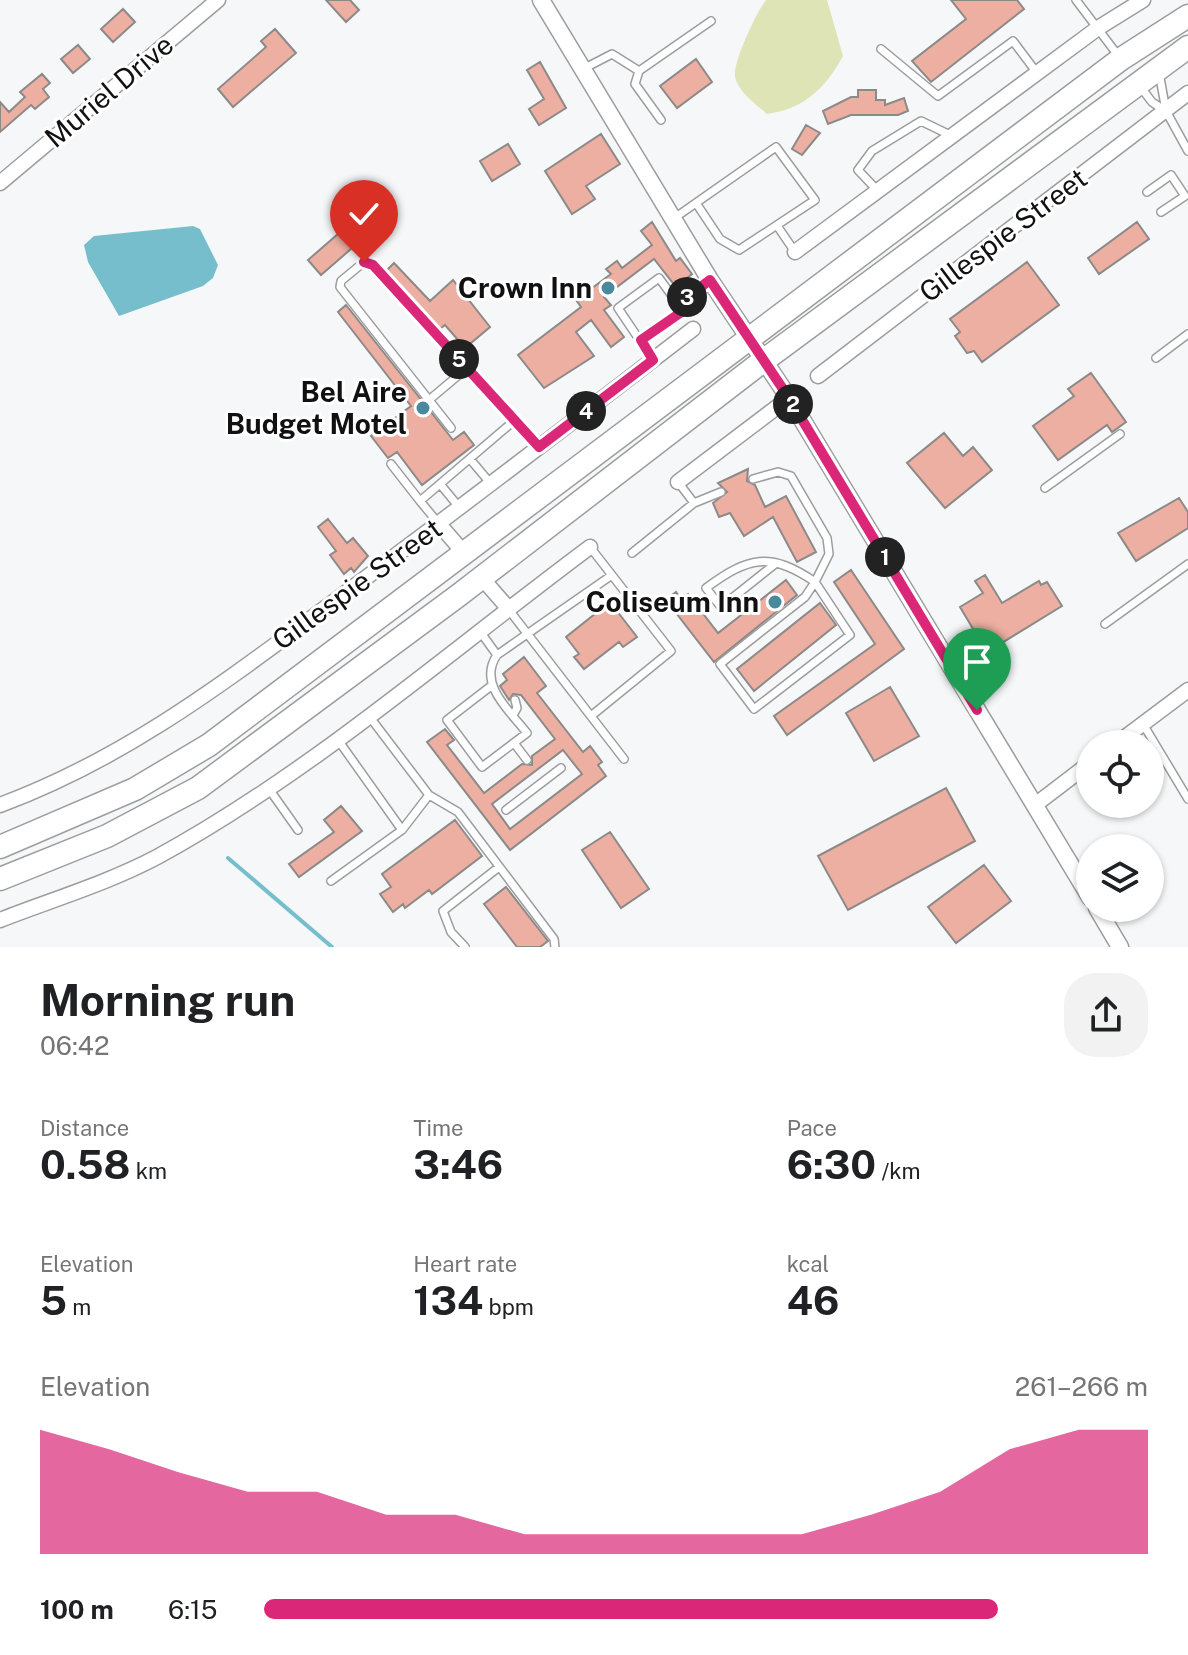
<!DOCTYPE html>
<meta charset="utf-8">
<style>
:root{--surface:#fff;--page:#f2f2f2;--text:#202124;--muted:#757577;--accent:#db2777}
body{margin:0;font-family:"Public Sans",sans-serif;background:var(--page);color:var(--text);height:100vh;display:flex;flex-direction:column;font-size:30px;white-space:nowrap}
*{box-sizing:border-box;margin:0}
p{font-size:26px;color:var(--muted)}
.icon{flex:none;width:44px;height:44px;fill:none;stroke:currentColor;stroke-width:2;stroke-linecap:round;stroke-linejoin:round}
.map{position:relative;height:947px;overflow:hidden}
.side{display:flex;flex-direction:column;background:var(--surface);flex:1}
.side>*{flex:none}
.controls{position:absolute;left:1076px;top:730px;display:grid;gap:16px}
.controls a{display:grid;place-items:center;width:88px;height:88px;border-radius:50%;background:var(--surface);box-shadow:0 2px 6px #0004;font-size:40px}
.pin{position:absolute;display:grid;place-items:center;width:68px;height:68px;color:#fff;margin:-82px -34px;border-radius:50% 50% 50% 0;rotate:-45deg;box-shadow:0 0 8px #0007}
.pin .icon{rotate:45deg}
.km{position:absolute;width:40px;height:40px;margin:-20px;border-radius:50%;background:#222;color:#fff;font-size:22px;line-height:40px;text-align:center}
.round{display:grid;place-items:center;flex:none;width:84px;height:84px;border-radius:32px;background:var(--page)}
.overview{display:flex;align-items:center;justify-content:space-between;height:136px;padding:0 40px}
h1{font-size:44px;font-weight:700;line-height:60px}
.figures{display:grid;grid-template-columns:repeat(3,1fr);gap:12px;height:136px;padding:8px 40px}
.figures div{display:grid;align-content:center}
.figures b{font-size:40px;font-weight:700}
.figures small{font-size:22px;font-weight:400}
.figures p{font-size:22px}
.chart{height:224px;padding:16px 40px}
.chart p{display:flex;justify-content:space-between}
.chart svg{width:100%;height:144px;margin-top:8px;fill:var(--accent);opacity:.7}
ul{padding:0 40px;list-style:none;font-size:26px}
li{display:grid;grid-template-columns:128px 96px 1fr;align-items:center;height:60px}
li i{height:20px;border-radius:10px;background:var(--accent)}
.map>svg:first-child{display:block}
.green{fill:#dee4b5}
.water{fill:#76becc}
.lines{fill:none;stroke-linecap:round;stroke-linejoin:round}
.stream{stroke:#76becc;stroke-width:4}
.building{fill:#edafa1;stroke:#8c8a89;stroke-width:2;fill-rule:evenodd}
.service-casing{stroke:#9c9d9f;stroke-width:10}
.minor-casing{stroke:#9c9d9f;stroke-width:17}
.tertiary-casing{stroke:#9c9d9f;stroke-width:19}
.trunk-casing{stroke:#9c9d9f;stroke-width:25}
.service{stroke:#fff;stroke-width:7}
.minor{stroke:#fff;stroke-width:14}
.tertiary{stroke:#fff;stroke-width:16}
.trunk{stroke:#fff;stroke-width:22}
.route-casing{stroke:#fff;stroke-width:16}
.route{stroke:#db2777;stroke-width:10}
.poi-dot{fill:#48899b;stroke:#fff;stroke-width:3}
.labels{text-anchor:middle;stroke-width:6;stroke-linejoin:round;paint-order:stroke}
.street-label{font-size:28px;fill:#111112;stroke:#fff}
.poi-label{font-size:28px;font-weight:bold;fill:#111112;stroke:#fff;text-anchor:end}
</style>
<div class="map">
<svg width="1188" height="947" viewBox="0 0 1188 947">
<rect width="100%" height="100%" fill="#f6f7f9"/>
<path class="green" d="M766 0H827L843 56C826 87 805 109 767 114 756 104 737 91 735 76 733 62 757 11 766 0Z"/>
<path class="water" d="M193 226 200 229 218 265 213 278 203 286 119 316 88 262 84 245 94 236Z"/>
<g class="lines">
<path class="stream" d="M228 858 332 947"/>
</g>
<path class="building" d="M326 0H350L359 10 346 22Z
M951 0H1017L1024 9 931 82 912 61 966 19Z
M123 9 135 22 113 42 101 29Z
M275 29 296 53 233 107 218 89 266 47 261 41Z
M78 45 90 59 73 73 61 59Z
M696 59 712 82 677 108 660 86Z
M540 62 566 108 539 125 529 109 544 99 527 70Z
M42 74 50 83 43 89 49 97 35 109 31 105 0 132V102L9 112 25 97 20 92Z
M858 90H876V100H885V105L904 98 908 111 898 115H851L828 124 823 111 851 97H858Z
M806 125 820 133 802 155 792 149Z
M601 134 620 164 586 186 595 199 572 214 545 171Z
M508 144 520 164 492 181 480 161Z
M652 222 676 261 680 258 692 274 676 287 654 259 604 297 611 305 604 310 624 337 611 347 591 320 576 332 594 356 544 388 518 355 581 307 576 300 611 274 606 269 617 261 622 268 652 245 641 231Z
M1137 222 1149 239 1099 274 1088 258Z
M346 227 359 242 321 275 308 260Z
M1027 262 1059 305 982 362 974 351 967 353 955 336 960 332 950 319Z
M394 263 430 301 453 280 490 327 465 348 445 325 440 329 387 270Z
M346 305 453 440 464 432 474 445 422 485 397 452 388 458 371 436 411 406 338 312Z
M1091 373 1126 422 1112 432 1107 425 1058 460 1033 426 1074 396 1068 389Z
M944 433 963 456 973 447 992 470 945 508 907 463Z
M748 469 747 481 755 485 765 507 786 496 816 552 797 562 773 517 744 536 730 513 719 517 713 503 727 492 718 483Z
M1179 498 1188 512V528L1136 561 1118 533Z
M328 519 347 543 353 538 368 556 354 572 351 568 344 574 330 555 336 551 318 527Z
M851 570 904 649 787 735 774 716 875 644 834 582Z
M985 575 1002 603 1039 581 1041 585 1047 582 1062 606 987 652 960 607 983 593 975 581Z
M786 580 797 595 714 662 666 600 676 592 681 599 688 594 718 633Z
M610 602 637 637 623 647 619 642 584 669 574 657 579 654 566 637Z
M820 603 836 625 754 691 737 669Z
M524 657 546 686 537 693 583 752 590 746 602 762 598 765 606 776 510 850 427 742 445 729 454 740 447 745 484 793 522 764 532 765V756L555 739 521 695 513 694 509 700 500 686 507 680 503 674ZM563 750 582 774 510 829 492 804Z
M890 687 919 736 874 761 846 713Z
M946 788 975 841 848 910 818 856Z
M341 806 362 831 299 877 289 864 334 832 324 820Z
M455 820 482 856 432 894 429 890 405 908 403 904 393 912 380 894 391 887 382 874Z
M610 832 649 889 621 908 582 850Z
M984 865 1011 901 956 943 928 907Z
M506 887 548 941 540 947H517L484 904Z"/>
<g class="lines">
<g class="service-casing">
<path id="service" d="M1076 0 1120 58
M881 49 938 96 1013 41 1037 73
M583 69 612 54 639 71 711 21
M639 71 635 84 661 120
M1159 72 1166 111 1188 151
M1139 85 1152 102 1164 110
M878 191 858 170 872 151 921 121 952 136
M1147 192 1171 175 1185 196 1161 212
M673 219 776 147 815 200 739 250 720 239 696 203
M778 227 795 252
M641 340 683 311 678 304
M1156 358 1188 334
M653 360 618 308 659 278 678 304 708 281
M429 400 467 368
M451 428 340 287 341 281 364 262 373 265 539 447
M470 459 491 484
M391 464 420 501 515 420
M753 479 778 472 791 476 827 538 829 554 815 582 850 635 754 709 720 664 805 597 815 582C770 551 748 557 706 588L721 607 775 564
M678 482 694 503 721 492
M440 484 459 507
M1045 488 1120 434
M420 501 439 524
M590 547 671 651 591 716
M632 553 694 503
M509 610 624 759
M1105 624 1188 564
M479 630 497 655C477 684 510 711 527 733L482 767 447 720 491 686
M497 655 612 575
M513 715 517 708 515 700
M369 716 429 795 458 812 554 939 555 947
M1143 724 1188 799
M338 740 402 830
M514 743 527 760
M269 789 298 830
M506 810 561 768
M331 881 402 830 429 795
M465 947 451 932 443 911 499 867"/>
</g>
<g class="minor-casing">
<path id="minor" d="M0 183 218 0
M795 252 1098 28 1143 0
M818 376 1188 93
M678 482 789 398
M439 524 464 553
M481 577 508 608
M1116 744 1188 690
M0 805C129 757 227 680 336 600 456 511 575 420 693 329
M1035 805 1090 763
M0 920C51 900 108 883 157 857 311 773 450 651 590 547"/>
</g>
<g class="tertiary-casing">
<path id="tertiary" d="M541 0 710 280 789 398 1090 897
M1097 908 1120 947"/>
</g>
<g class="trunk-casing">
<path id="trunk" d="M0 847 135 789 209 745 1121 59 1188 16
M0 879 107 836 198 788 459 595 763 361 1188 47"/>
</g>
<use href="#service" class="service"/>
<use href="#minor" class="minor"/>
<use href="#tertiary" class="tertiary"/>
<use href="#trunk" class="trunk"/>
</g>
<g class="lines">
<g class="route-casing">
<path id="route" d="M364 262 373 265 539 447 653 360 641 340 683 311 678 304 710 280 789 398 977 710"/>
</g>
<use href="#route" class="route"/>
</g>
<g class="poi-dot">
<circle cx="608" cy="288" r="8"/>
<circle cx="423" cy="408" r="8"/>
<circle cx="775" cy="602" r="8"/>
</g>
<g class="labels">
<g class="street-label">
<text transform="translate(109 91) rotate(-40)" y="10">Muriel Drive</text>
<text transform="translate(1003 235) rotate(-37)" y="10">Gillespie Street</text>
<text transform="translate(357 584) rotate(-36)" y="10">Gillespie Street</text>
</g>
<g class="poi-label">
<text x="592" y="298">Crown Inn</text>
<text x="407" y="402">Bel Aire<tspan x="407" dy="32">Budget Motel</tspan></text>
<text x="759" y="612">Coliseum Inn</text>
</g>
</g>
</svg>
<div class="controls">
<a><svg class="icon" aria-label="locate" viewBox="0 0 24 24"><circle cx="12" cy="12" r="6"/><path d="M12 2v4M12 18v4M2 12h4M18 12h4"/></svg></a>
<a><svg class="icon" aria-label="layers" viewBox="0 0 24 24"><path d="M12 4l9 5-9 5-9-5zM3 14l9 5 9-5"/></svg></a>
</div>
<div class="pin" style="left:977px;top:710px;background:#1e9e55"><svg class="icon" aria-label="arrive" viewBox="0 0 24 24"><path d="M6 21V4h12l-3 4 3 4H6"/></svg></div>
<div class="pin" style="left:364px;top:262px;background:#d93025"><svg class="icon" aria-label="check" viewBox="0 0 24 24"><path d="M5 12l5 5 9-10"/></svg></div>
<b class="km" style="left:885px;top:557px">1</b>
<b class="km" style="left:793px;top:404px">2</b>
<b class="km" style="left:687px;top:297px">3</b>
<b class="km" style="left:586px;top:411px">4</b>
<b class="km" style="left:459px;top:359px">5</b>
</div>
<section class="side">
<div class="overview"><div><h1>Morning run</h1><p>06:42</p></div><a class="round"><svg class="icon" aria-label="share" viewBox="0 0 24 24"><path d="M12 15V3M7 8l5-5 5 5M5 13v7h14v-7"/></svg></a></div>
<div class="figures">
<div><p>Distance</p><b>0.58<small> km</small></b></div>
<div><p>Time</p><b>3:46</b></div>
<div><p>Pace</p><b>6:30<small> /km</small></b></div>
</div>
<div class="figures">
<div><p>Elevation</p><b>5<small> m</small></b></div>
<div><p>Heart rate</p><b>134<small> bpm</small></b></div>
<div><p>kcal</p><b>46</b></div>
</div>
<div class="chart"><p><span>Elevation</span>261–266 m</p>
<svg viewBox="0 0 160 44" preserveAspectRatio="none"><path d="M0 44V6L10 12L20 19L30 25L40 25L50 32L60 32L70 38L80 38L90 38L100 38L110 38L120 32L130 25L140 12L150 6L160 6V44z"/></svg>
</div>
<ul>
<li><b>100 m</b>6:15<i style="width:83%"></i></li>
</ul>
</section>
